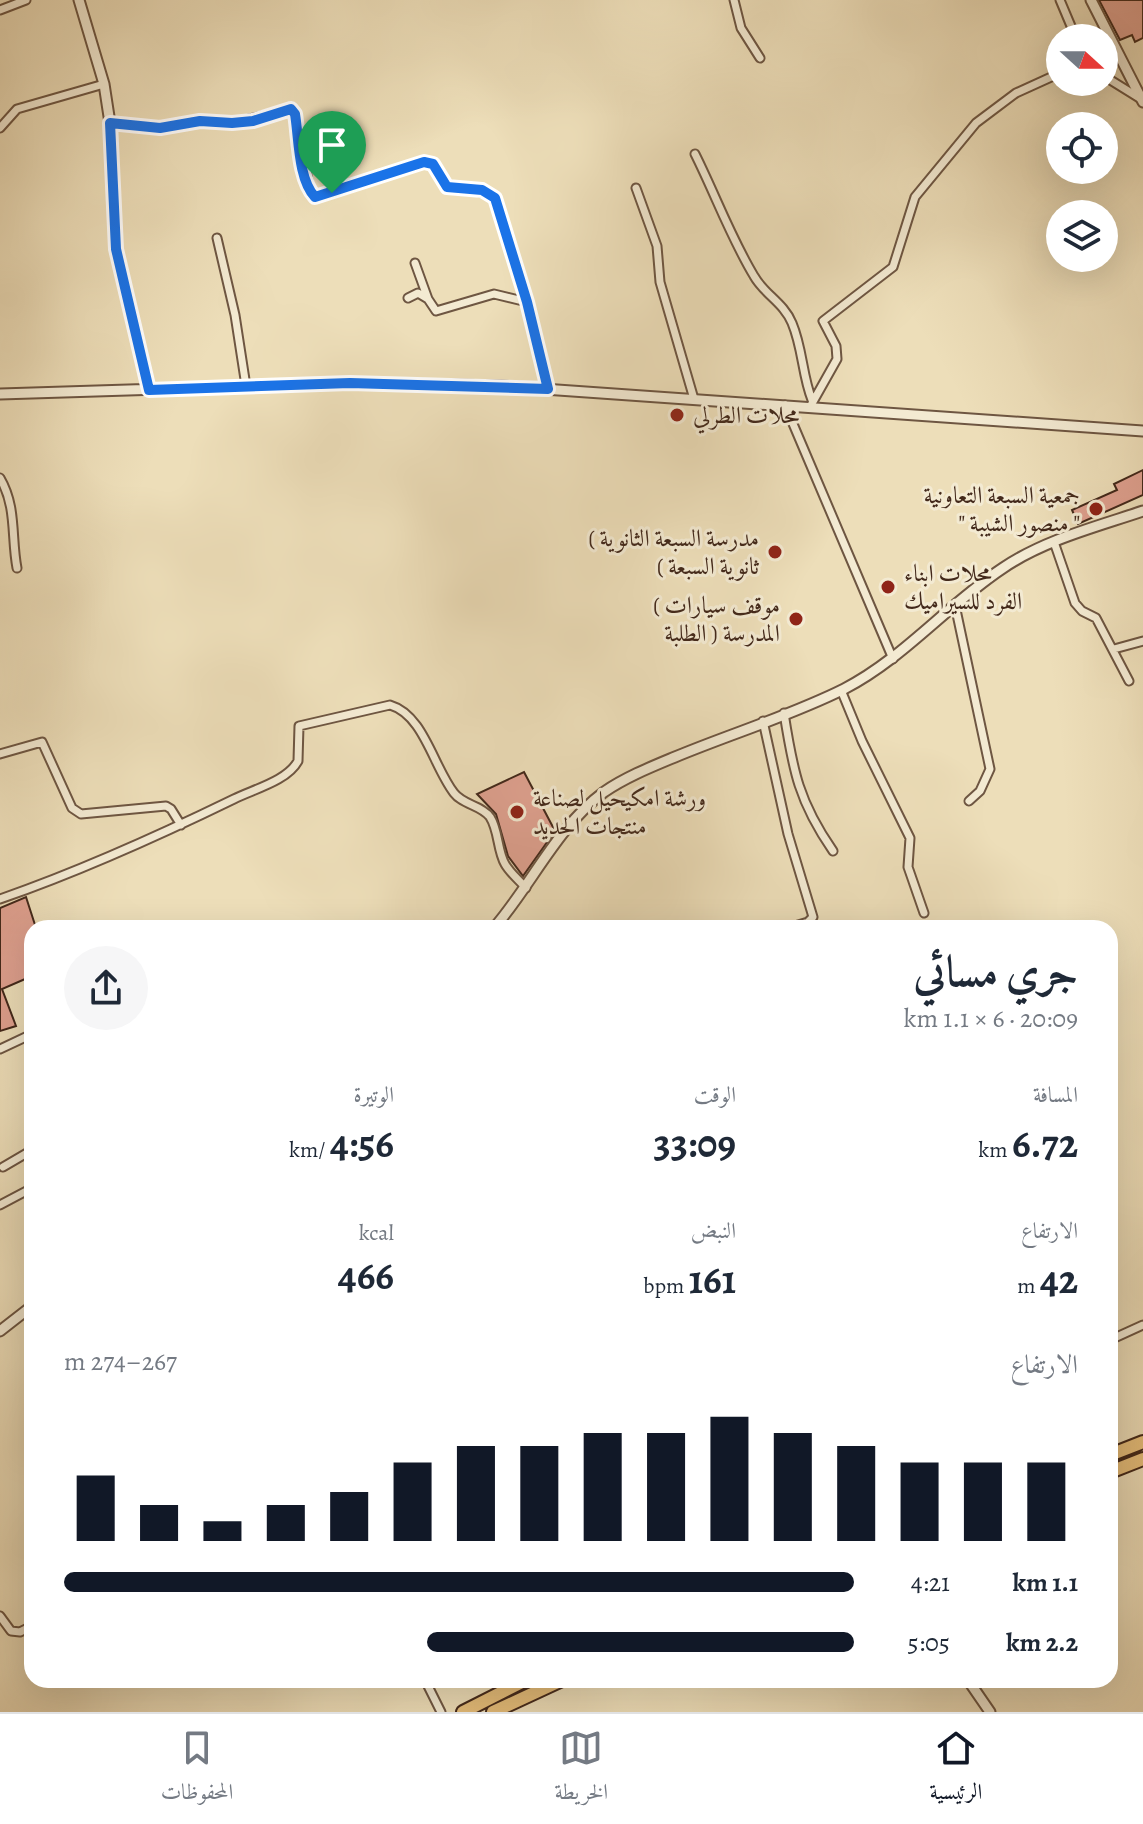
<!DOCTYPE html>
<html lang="ar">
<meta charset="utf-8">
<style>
:root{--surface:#fff;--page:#f6f6f7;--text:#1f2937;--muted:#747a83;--line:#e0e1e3;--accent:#111827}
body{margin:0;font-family:Alegreya,Amiri,serif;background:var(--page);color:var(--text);direction:rtl;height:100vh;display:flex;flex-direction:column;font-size:30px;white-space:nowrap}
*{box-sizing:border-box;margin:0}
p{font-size:26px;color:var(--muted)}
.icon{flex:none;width:44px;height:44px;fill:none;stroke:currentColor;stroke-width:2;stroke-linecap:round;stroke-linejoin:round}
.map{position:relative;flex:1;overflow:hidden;direction:ltr}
.sheet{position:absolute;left:24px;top:920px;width:1094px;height:768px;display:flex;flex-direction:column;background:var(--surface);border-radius:24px;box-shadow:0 8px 32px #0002;direction:rtl}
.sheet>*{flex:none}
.needle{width:52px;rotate:111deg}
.buttons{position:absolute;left:1046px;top:24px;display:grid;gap:16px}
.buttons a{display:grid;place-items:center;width:72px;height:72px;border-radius:50%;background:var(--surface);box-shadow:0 8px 32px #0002;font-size:40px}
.pin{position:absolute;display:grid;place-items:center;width:68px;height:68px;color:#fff;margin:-82px -34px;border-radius:50% 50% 50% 0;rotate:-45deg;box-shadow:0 0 8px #0007}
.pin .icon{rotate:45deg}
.round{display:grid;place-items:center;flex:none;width:84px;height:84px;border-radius:42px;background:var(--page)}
.overview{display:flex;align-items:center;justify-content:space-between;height:136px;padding:0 40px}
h1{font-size:44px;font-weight:600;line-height:60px}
.stats{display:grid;grid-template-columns:repeat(3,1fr);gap:12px;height:136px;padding:8px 40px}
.stats div{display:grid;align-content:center}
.stats b{font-size:40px;font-weight:600}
.stats small{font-size:22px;font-weight:400}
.stats p{font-size:22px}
.chart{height:224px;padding:16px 40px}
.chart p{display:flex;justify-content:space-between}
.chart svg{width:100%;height:144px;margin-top:8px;stroke:var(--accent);stroke-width:6}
ul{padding:0 40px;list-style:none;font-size:26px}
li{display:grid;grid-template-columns:128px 96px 1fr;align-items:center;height:60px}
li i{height:20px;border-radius:10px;background:var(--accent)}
.menu{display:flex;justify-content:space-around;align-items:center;height:112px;border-top:2px solid var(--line);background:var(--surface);font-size:22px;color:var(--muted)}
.menu a{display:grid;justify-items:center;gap:4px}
.menu .active{color:var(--accent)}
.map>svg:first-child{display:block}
.building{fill:#dfa190;stroke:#43291b;stroke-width:2}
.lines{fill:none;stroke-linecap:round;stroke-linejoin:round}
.minor-casing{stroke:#6e5642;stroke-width:11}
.tertiary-casing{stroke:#6e5642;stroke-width:13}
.trunk-casing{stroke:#43291b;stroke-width:16}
.minor{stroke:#f3ead2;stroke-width:7}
.tertiary{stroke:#f3ead2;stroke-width:9}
.trunk{stroke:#e6bf7c;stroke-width:12}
.route-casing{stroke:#fff;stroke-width:16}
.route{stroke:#1a73e8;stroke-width:10}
.poi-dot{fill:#8f2418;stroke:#f3ead2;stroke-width:3}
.labels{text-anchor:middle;stroke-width:6;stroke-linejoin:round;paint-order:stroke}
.poi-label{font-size:24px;fill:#43291b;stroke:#f3ead2;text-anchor:start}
</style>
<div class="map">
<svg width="1143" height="1712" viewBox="0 0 1143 1712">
<rect width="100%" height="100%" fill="#eddeb9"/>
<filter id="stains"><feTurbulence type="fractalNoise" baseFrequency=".0025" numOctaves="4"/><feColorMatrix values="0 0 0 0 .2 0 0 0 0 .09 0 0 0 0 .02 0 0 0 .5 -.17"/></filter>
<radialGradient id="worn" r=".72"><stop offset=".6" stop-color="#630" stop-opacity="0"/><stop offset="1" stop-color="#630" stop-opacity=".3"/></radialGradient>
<path class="building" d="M1099 0H1143V38L1135 42 1132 35 1120 40Z
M1143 470V495L1078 524 1072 510 1117 490 1114 484Z
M524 772 555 831 523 876 508 856 496 814 477 794Z
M26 897 36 928H32V976L2 989 16 1026 0 1031V908Z"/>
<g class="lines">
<g class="minor-casing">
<path id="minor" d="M734 0 741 28 760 58
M1060 0 1076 38
M0 10 26 0
M1104 76 1141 99
M110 123 160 128 200 121 232 123 291 109 295 114 310 191 315 197 424 162 433 164 447 187 488 193 498 204 527 302 548 389
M0 128 17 109 104 84
M695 154C715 194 731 238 754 276 764 294 784 303 792 323 803 349 802 375 812 400
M636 188 657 246 660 282 694 399
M217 238 235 315 246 386
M415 263 428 299
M408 298 418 293 428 299 436 311 494 294 527 302
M785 405 893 659
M810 407 837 359 836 346 823 321 893 267 915 197 976 123 1016 93 1060 73
M0 478C17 507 11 537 17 568
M1054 542 1075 603 1082 611 1096 618 1129 681
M955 605 990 769 980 791 969 801
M1114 649 1143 641
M841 690 862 741 910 838 908 867 924 913
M784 713C793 771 799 802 833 851
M763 721 788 834 813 917 808 922 788 928
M0 754 42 742 72 808 81 814 166 806 171 809 181 825
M0 899C81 871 158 836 234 799 254 789 287 781 298 761L299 726 390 705C424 715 433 766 454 793 463 805 481 805 490 817 499 831 497 850 505 864 510 873 519 880 526 888
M0 1049 32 1034
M3 1167 32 1150
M0 1205 32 1188
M1110 1340 1143 1325
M0 1616 11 1631 20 1632 32 1626
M425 1680 441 1712"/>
</g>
<g class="tertiary-casing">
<path id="tertiary" d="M79 0 104 84 110 123 116 249 149 390
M1091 0 1143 102
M0 394 350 383 501 386 1143 431
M494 928C532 884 557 827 604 792 626 777 651 767 675 757 730 734 790 716 844 689 904 658 947 605 1003 568 1044 540 1096 527 1143 511
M0 1331 32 1306
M968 1680 990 1712"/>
</g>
<g class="trunk-casing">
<path id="trunk" d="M1110 1455 1143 1442
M1110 1472 1143 1459
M463 1712 526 1680
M493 1712 562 1680"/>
</g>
<use href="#minor" class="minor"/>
<use href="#tertiary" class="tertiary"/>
<use href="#trunk" class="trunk"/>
</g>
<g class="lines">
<g class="route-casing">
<path id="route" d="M291 109 295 114C299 138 298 179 315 197L424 162 433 164 447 187 482 190 495 198 527 302 548 389 350 383 149 390 116 249 110 123 160 128 200 121 232 123 253 121Z"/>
</g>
<use href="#route" class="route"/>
</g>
<g class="poi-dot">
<circle cx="677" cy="415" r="8"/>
<circle cx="1096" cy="509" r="8"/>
<circle cx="775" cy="552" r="8"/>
<circle cx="888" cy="587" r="8"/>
<circle cx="796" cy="619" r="8"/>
<circle cx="517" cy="812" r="8"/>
</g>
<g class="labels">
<g class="poi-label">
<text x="693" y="423">محلات الطرلي</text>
<text x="1080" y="503" text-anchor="end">جمعية السبعة التعاونية<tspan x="1080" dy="28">" منصور الشيبة "</tspan></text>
<text x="759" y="546" text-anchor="end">( مدرسة السبعة الثانوية<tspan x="759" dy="28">( ثانوية السبعة</tspan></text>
<text x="904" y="581">محلات ابناء<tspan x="904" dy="28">الفرد للسيراميك</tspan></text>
<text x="780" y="613" text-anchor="end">( موقف سيارات<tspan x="780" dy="28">المدرسة ( الطلبة</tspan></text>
<text x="533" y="806">ورشة امكيحيل لصناعة<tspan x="533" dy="28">منتجات الحديد</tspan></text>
</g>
</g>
<rect width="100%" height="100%" filter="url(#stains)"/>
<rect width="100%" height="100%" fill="url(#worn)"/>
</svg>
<div class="buttons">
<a><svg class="needle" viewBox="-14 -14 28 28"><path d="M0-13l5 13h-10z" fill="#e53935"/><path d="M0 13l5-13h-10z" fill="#747a83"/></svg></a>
<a><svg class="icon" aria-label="locate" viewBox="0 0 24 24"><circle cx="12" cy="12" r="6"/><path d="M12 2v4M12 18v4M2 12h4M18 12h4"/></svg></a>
<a><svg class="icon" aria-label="layers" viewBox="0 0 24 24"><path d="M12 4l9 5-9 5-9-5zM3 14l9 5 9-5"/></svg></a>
</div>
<div class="pin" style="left:332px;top:193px;background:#1e9e55"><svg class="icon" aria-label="arrive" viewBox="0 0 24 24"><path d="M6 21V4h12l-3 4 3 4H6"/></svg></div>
<section class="sheet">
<div class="overview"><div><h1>جري مسائي</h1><p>20:09 · 6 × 1.1 km</p></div><a class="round"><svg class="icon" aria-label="share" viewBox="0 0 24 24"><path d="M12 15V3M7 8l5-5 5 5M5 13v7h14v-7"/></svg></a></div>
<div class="stats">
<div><p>المسافة</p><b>6.72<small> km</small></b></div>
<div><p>الوقت</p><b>33:09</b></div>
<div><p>الوتيرة</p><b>4:56<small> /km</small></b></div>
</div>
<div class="stats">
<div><p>الارتفاع</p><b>42<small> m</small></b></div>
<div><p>النبض</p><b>161<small> bpm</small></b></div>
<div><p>kcal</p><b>466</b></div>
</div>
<div class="chart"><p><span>الارتفاع</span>267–274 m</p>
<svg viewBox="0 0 160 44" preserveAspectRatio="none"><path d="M5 44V24M15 44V33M25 44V38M35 44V33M45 44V29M55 44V20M65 44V15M75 44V15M85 44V11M95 44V11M105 44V6M115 44V11M125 44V15M135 44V20M145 44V20M155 44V20"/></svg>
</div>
<ul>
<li><b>1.1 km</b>4:21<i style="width:100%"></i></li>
<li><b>2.2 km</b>5:05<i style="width:54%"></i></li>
</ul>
</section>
</div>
<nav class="menu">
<a class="active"><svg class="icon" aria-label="home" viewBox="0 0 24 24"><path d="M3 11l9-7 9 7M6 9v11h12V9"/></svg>الرئيسية</a>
<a><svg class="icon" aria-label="map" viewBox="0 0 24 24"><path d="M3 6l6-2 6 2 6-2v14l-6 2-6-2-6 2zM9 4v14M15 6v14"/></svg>الخريطة</a>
<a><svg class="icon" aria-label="saved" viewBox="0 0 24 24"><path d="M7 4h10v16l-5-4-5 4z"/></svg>المحفوظات</a>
</nav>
